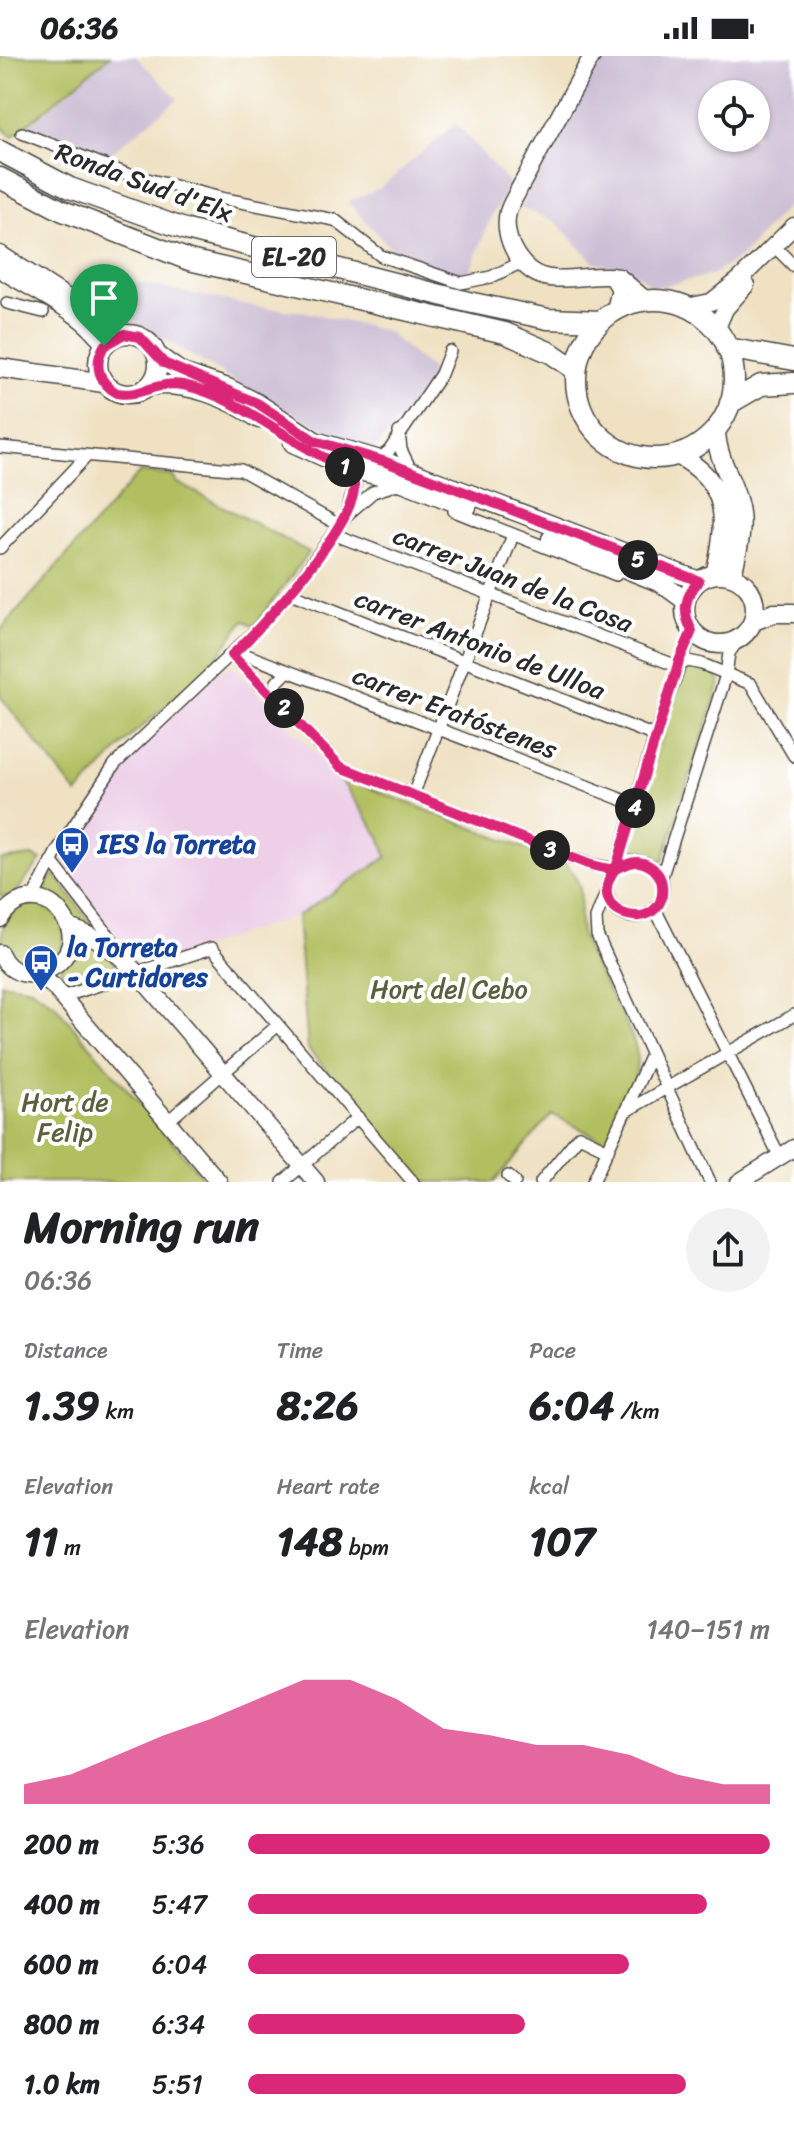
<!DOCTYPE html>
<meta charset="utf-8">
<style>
:root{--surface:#fff;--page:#f2f2f2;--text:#202124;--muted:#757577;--accent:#db2777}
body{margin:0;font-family:Sriracha,sans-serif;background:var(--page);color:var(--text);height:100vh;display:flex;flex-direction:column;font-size:30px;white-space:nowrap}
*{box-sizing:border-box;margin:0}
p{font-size:26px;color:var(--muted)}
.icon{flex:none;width:44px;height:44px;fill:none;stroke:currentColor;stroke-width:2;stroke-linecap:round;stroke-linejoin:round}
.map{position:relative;height:1126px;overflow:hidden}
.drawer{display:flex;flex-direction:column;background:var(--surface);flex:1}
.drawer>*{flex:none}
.tools{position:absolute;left:698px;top:24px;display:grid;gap:16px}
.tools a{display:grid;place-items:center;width:72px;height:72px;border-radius:50%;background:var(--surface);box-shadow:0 2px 6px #0004;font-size:40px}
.pin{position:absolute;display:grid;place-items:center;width:68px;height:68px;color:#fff;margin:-82px -34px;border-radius:50% 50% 50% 0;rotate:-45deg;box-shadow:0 0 8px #0007}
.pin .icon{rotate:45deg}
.km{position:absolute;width:40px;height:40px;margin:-20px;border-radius:50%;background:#222;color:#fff;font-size:22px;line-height:40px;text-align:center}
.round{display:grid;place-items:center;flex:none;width:84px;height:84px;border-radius:42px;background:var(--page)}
.head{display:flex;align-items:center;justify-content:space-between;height:136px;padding:0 24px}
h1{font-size:44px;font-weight:700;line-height:60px}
.stats{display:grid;grid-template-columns:repeat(3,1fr);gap:12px;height:136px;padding:8px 24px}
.stats div{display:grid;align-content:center}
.stats b{font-size:40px;font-weight:700}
.stats small{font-size:22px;font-weight:400}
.stats p{font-size:22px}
.chart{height:224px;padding:16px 24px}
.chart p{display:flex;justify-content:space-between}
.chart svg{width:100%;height:144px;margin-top:8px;fill:var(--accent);opacity:.7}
ul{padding:0 24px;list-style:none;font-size:26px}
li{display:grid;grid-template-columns:128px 96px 1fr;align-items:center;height:60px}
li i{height:20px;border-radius:10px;background:var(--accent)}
.status{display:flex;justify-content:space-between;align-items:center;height:56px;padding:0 40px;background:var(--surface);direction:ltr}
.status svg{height:22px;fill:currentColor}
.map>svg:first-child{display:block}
.built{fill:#edd0e8}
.industrial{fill:#ccbed4;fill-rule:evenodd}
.green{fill:#b2bf61;stroke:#6e7546;stroke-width:2}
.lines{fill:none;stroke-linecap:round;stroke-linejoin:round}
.street-casing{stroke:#484642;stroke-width:14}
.secondary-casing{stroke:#484642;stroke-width:19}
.primary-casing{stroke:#484642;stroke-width:21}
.highway-casing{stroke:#484642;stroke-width:23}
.street{stroke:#fff;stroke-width:11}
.secondary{stroke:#fff;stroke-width:16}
.primary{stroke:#fff;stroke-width:18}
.highway{stroke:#fff;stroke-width:20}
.route-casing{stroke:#fff;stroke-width:16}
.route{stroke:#db2777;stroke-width:10}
.labels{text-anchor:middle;stroke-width:8;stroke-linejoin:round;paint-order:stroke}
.shield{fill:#fff;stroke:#6b6b6b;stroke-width:2}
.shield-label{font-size:24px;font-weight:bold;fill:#2b2b2b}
.street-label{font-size:26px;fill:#2b2b2b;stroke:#fff}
.transit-label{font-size:26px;font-weight:bold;fill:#164399;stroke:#fff;text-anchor:start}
.park-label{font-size:26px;fill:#5a5f3e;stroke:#fff}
</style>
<div class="status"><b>06:36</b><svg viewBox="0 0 49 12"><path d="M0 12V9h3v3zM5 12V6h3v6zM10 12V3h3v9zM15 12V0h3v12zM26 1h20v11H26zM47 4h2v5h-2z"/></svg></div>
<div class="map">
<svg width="794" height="1126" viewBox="0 0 794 1126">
<rect width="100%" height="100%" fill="#fff"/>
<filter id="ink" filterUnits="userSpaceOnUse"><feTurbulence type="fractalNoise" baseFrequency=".0125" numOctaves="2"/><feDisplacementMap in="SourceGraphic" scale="16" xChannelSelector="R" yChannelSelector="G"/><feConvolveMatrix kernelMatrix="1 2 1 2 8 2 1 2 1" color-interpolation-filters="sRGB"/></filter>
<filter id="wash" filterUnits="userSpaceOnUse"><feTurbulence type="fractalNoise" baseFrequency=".006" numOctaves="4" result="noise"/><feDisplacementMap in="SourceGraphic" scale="32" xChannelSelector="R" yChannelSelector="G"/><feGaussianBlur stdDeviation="1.8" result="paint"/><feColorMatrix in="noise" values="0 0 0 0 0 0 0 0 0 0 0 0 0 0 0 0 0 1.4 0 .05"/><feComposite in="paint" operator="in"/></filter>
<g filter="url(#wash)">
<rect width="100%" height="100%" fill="#efe1c2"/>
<path class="built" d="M233 610 338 720 380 781 387 801 297 860 140 912 61 805 126 707 217 615Z"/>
<path class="industrial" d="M112 0H135L178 43 101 105 26 72Z
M601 0H794V142L743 199 712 219 652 232 640 220 593 205 555 165 520 152ZM712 38H756V82H712Z
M456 67 510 129 491 161 468 220 401 203 348 146 380 132Z
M125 224 258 251 306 256 386 275 435 317 373 397 269 346 146 272 105 256Z"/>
<path class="green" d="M0 0H110L12 81 0 69Z
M140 416 173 420 176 426 309 496 258 565 253 570 244 564 207 615 133 678 77 738 0 640V575Z
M688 611 714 617 720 627 663 805 640 795 627 797 681 616Z
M338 720 566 808C591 837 575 846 581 876 589 911 636 972 637 1000 638 1031 620 1060 608 1087L552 1058 494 1126H424L308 993 297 860 387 801 380 781Z
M32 800 41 804 12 841 0 840V804Z
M50 820H56L98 877 78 868 66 851 44 837Z
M2 880a31 31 0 1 1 62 0a31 31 0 1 1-62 0Z
M78 881H83L127 916 65 936 60 914Z
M1 927 31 932 54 948 207 1126H0Z"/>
</g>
<g filter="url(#ink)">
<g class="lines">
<g class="street-casing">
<path id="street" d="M22 77 127 118 225 143 335 164 381 200 461 227 491 221 522 206
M774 190 794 210
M7 247 43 256
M399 376 401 394 412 416
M0 391 241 414 339 469
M378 404 389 395 441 318 450 295
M454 455 616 519
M348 458 373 436 401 427
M333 478 677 610
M0 492 87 400
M290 537 655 680
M236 595 636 749
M232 599 341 711 588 808 615 813
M677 610 688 605 702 608 751 628 794 700
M273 641 277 626 288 615
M413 739 513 479
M51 805 120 894
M607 833a28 28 0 1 1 56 0a28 28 0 1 1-56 0Z
M616 812 655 680 692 575
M661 823 726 619 729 597 738 584
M607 834 596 862 597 879 710 1126
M33 842 57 795 115 708 252 578 290 537 333 478 345 461 355 430 348 412
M655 853 780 1101
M62 941 212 892 413 1126
M628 1054 794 959
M167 1066 278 969
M508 1120 515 1126
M283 1126 358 1061
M541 1126 579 1080 608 1094
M593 1126 650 1001"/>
</g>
<g class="secondary-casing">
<path id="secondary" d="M592 0 519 133C516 140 510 148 508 156 501 183 522 219 550 222 573 225 596 217 619 221L647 245
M0 198 124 278
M0 213C30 233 88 258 104 290
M612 220 620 233 615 254
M686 251 711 246 739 224 794 170
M716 274 725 253 746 229
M0 863C8 850 21 841 36 843 48 844 56 850 62 859 96 902 21 945 0 897
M71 872C100 881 116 896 137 917L316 1126
M38 919 53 930 219 1126
M739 1126 794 1092"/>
</g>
<g class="primary-casing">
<path id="primary" d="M98 308a30 30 0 1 1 60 0a30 30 0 1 1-60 0Z
M157 299 182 317 228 332 257 347 315 385 383 405 699 525
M0 312 104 327
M149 330C187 325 228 341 259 363
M716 373C716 402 733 423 739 451 744 473 737 498 732 519
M293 387 348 412 403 426 467 451
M677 399C731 426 728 467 715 518
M551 483 661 527 686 545
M685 553a35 35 0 1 1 70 0a35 35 0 1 1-70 0Z
M754 565 774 557H794"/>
</g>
<g class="highway-casing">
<path id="highway" d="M0 95 70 132 187 174 468 246 548 263 601 265
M0 122 63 155 189 204 505 277 551 297 576 314
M576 323a79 79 0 1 1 158 0a79 79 0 1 1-158 0Z
M727 292 794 304
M730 347 761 329 794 327"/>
</g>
<use href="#street" class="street"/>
<use href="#secondary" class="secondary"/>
<use href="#primary" class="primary"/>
<use href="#highway" class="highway"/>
</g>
</g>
<g class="lines" filter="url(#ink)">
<g class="route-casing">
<path id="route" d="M104 290C93 309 99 327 117 337 141 342 158 324 183 329 244 342 290 390 348 412 350 417 354 424 354 429 358 465 260 574 232 599L341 711 588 808C596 810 605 813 613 813 624 812 630 803 643 807 653 810 661 819 662 829 668 881 580 862 615 813L616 812 679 605 692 575C682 556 684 541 699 525L383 405 315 385 257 347 164 307 140 281 124 278 104 290"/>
</g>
<use href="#route" class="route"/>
</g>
<defs>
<g id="bus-pin" transform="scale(1.8)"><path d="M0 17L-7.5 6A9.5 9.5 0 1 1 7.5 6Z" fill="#1a4fb4" stroke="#fff"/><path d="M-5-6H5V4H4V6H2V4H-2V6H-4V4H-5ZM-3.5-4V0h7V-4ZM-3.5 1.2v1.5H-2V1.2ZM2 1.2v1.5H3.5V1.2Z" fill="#fff"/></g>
</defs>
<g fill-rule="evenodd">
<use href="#bus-pin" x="72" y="788"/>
<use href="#bus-pin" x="41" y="906"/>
</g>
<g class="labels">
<rect class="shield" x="252" y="181" width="84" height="40" rx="6"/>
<g class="shield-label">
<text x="294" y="209">EL-20</text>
</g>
<g class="street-label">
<text transform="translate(144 126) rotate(20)" y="9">Ronda Sud d'Elx</text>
<text transform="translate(513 523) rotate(21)" y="9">carrer Juan de la Cosa</text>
<text transform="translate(480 588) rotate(21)" y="9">carrer Antonio de Ulloa</text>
<text transform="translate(455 656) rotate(21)" y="9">carrer Eratóstenes</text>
</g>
<g class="transit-label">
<text x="98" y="797">IES la Torreta</text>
<text x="67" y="900">la Torreta<tspan x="67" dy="30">- Curtidores</tspan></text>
</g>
<g class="park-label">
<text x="449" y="942">Hort del Cebo</text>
<text x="65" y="1055">Hort de<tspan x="65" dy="30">Felip</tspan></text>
</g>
</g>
</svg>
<div class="tools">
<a><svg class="icon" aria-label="locate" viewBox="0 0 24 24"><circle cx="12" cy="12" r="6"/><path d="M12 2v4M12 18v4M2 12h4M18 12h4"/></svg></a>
</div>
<div class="pin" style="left:104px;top:290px;background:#1e9e55"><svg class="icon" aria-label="arrive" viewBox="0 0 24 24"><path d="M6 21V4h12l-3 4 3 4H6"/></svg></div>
<b class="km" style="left:345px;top:411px">1</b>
<b class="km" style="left:284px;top:652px">2</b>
<b class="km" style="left:550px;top:794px">3</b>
<b class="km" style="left:635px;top:752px">4</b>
<b class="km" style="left:638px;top:504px">5</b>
</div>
<section class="drawer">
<div class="head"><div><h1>Morning run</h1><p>06:36</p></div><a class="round"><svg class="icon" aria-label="share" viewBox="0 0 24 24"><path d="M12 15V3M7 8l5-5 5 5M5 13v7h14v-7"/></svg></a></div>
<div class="stats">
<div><p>Distance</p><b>1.39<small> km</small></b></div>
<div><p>Time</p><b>8:26</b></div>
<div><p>Pace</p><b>6:04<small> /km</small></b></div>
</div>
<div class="stats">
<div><p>Elevation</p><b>11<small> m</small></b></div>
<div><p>Heart rate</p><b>148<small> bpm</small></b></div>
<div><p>kcal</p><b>107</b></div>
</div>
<div class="chart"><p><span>Elevation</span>140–151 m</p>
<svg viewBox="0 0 160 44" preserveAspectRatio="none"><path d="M0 44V38L10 35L20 29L30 23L40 18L50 12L60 6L70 6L80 12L90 21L100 23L110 26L120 26L130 29L140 35L150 38L160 38V44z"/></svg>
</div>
<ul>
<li><b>200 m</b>5:36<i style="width:100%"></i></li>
<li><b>400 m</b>5:47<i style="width:88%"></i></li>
<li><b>600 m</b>6:04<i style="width:73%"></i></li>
<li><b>800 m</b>6:34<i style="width:53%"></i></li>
<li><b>1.0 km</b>5:51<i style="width:84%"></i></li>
</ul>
</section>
